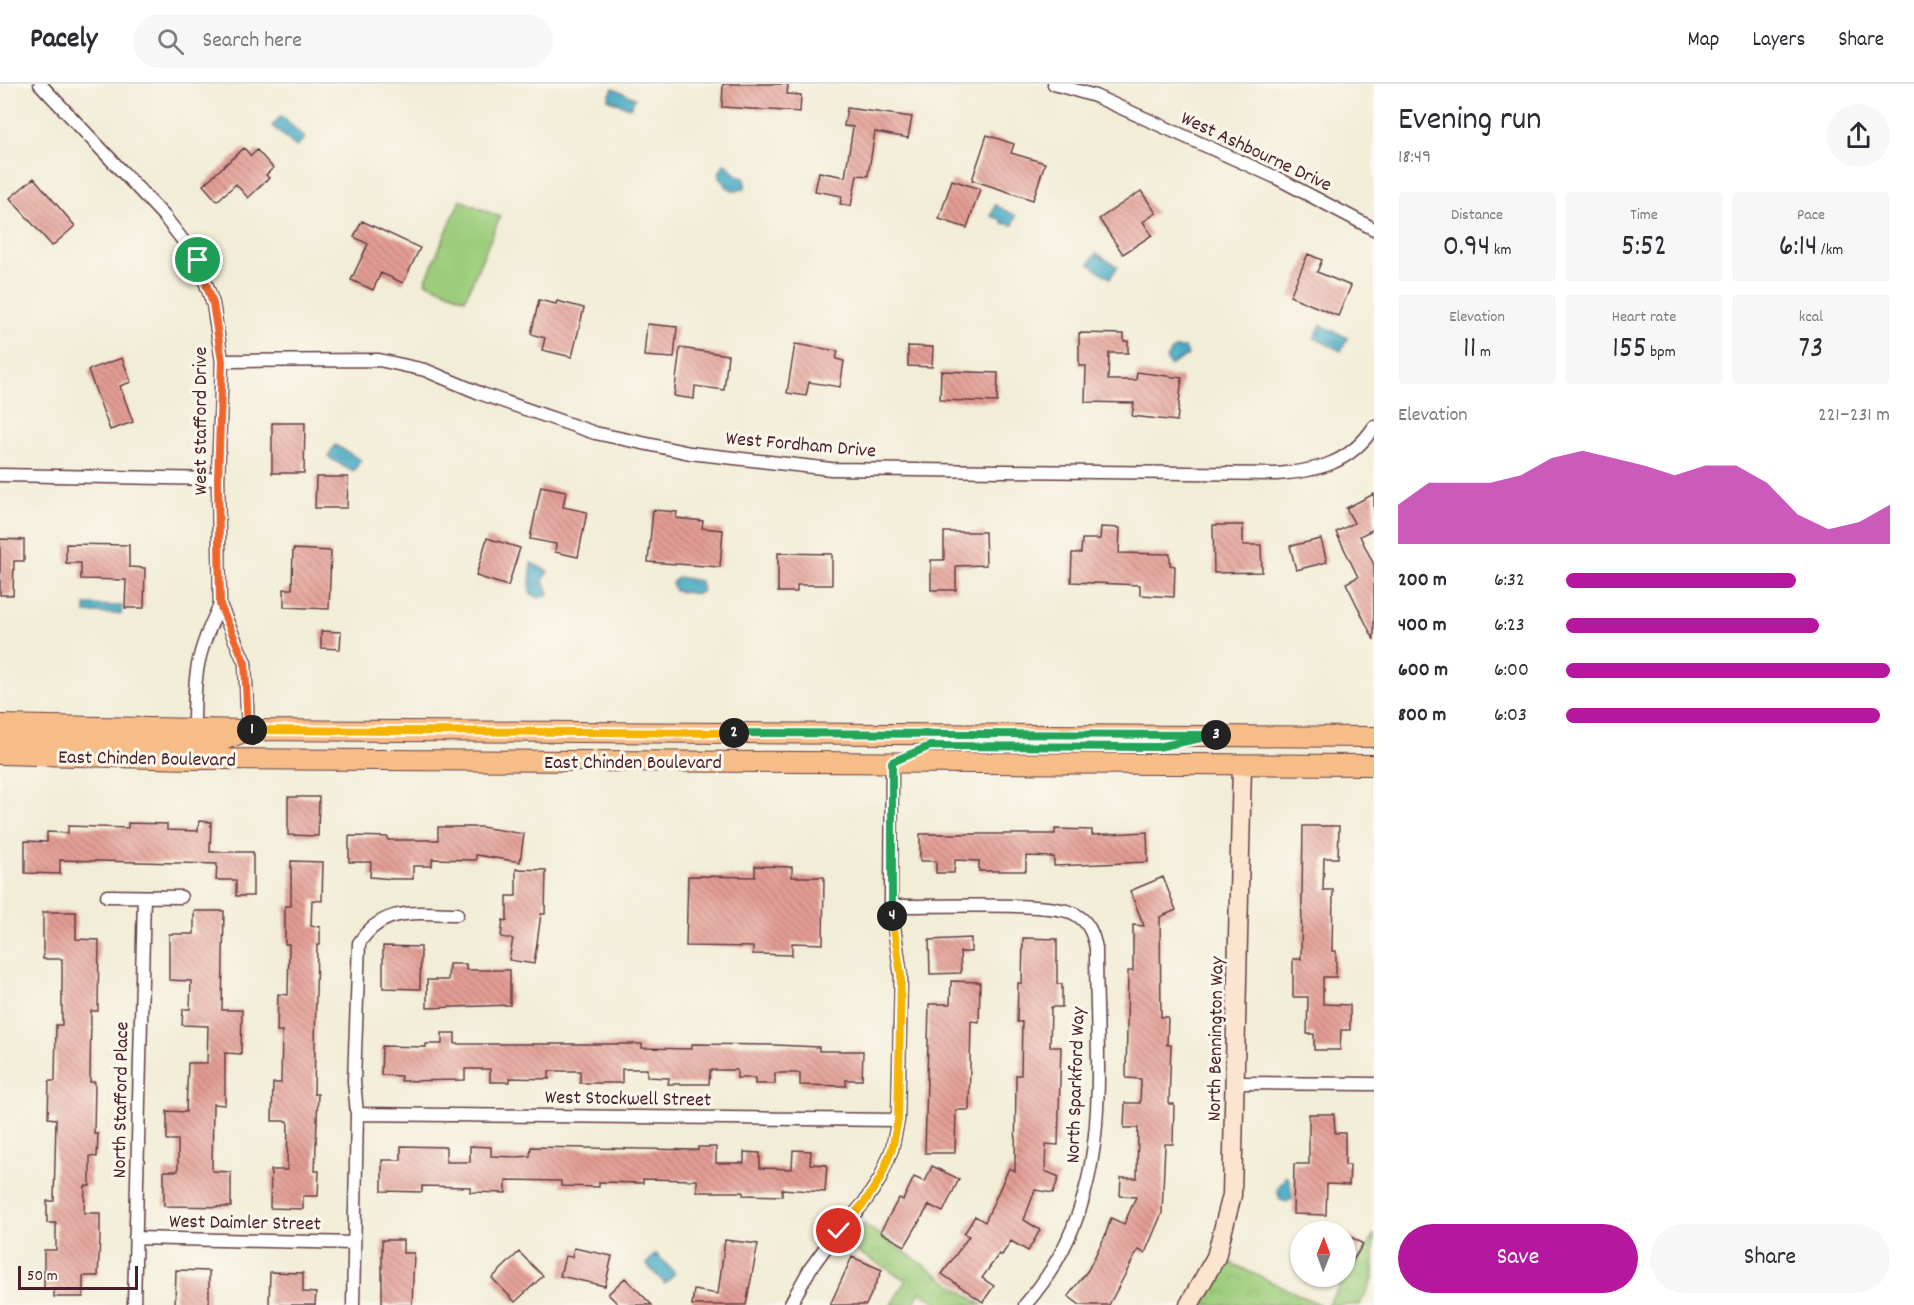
<!DOCTYPE html>
<meta charset="utf-8">
<style>
:root{--surface:#fff;--page:#f7f7f7;--text:#2b2b33;--muted:#7c7c81;--line:#e1e1e2;--accent:#b5179e}
body{margin:0;font-family:Dekko,sans-serif;background:var(--page);color:var(--text);height:100vh;display:flex;flex-direction:column;font-size:22px;white-space:nowrap}
*{box-sizing:border-box;margin:0}
p{font-size:20px;color:var(--muted)}
.icon{flex:none;width:33px;height:33px;fill:none;stroke:currentColor;stroke-width:2;stroke-linecap:round;stroke-linejoin:round}
.map{position:relative;flex:1;overflow:hidden}
.sheet{display:flex;flex-direction:column;background:var(--surface);width:540px}
.sheet>*{flex:none}
.needle{width:39px;rotate:1deg}
.tools{position:absolute;left:1290px;top:1137px;display:grid;gap:12px}
.tools a{display:grid;place-items:center;width:66px;height:66px;border-radius:50%;background:var(--surface);box-shadow:0 2px 4px #0004;font-size:30px}
.scale{position:absolute;left:18px;bottom:15px;width:120px;box-sizing:border-box;padding-left:6px;border:3px solid #4a1f2b;border-top:0;font-size:16px;line-height:21px;white-space:nowrap;color:#4a1f2b;-webkit-text-stroke:4px #fbf7ec;paint-order:stroke}
.pin{position:absolute;display:grid;place-items:center;width:51px;height:51px;color:#fff;margin:-26px;border:3px solid #fff;border-radius:50%;box-shadow:0 2px 6px #0007}
.km{position:absolute;width:30px;height:30px;margin:-15px;border-radius:50%;background:#222;color:#fff;font-size:16px;line-height:30px;text-align:center}
.round{display:grid;place-items:center;flex:none;width:63px;height:63px;border-radius:32px;background:var(--page)}
.summary{display:flex;align-items:center;justify-content:space-between;height:102px;padding:0 24px}
h1{font-size:33px;font-weight:600;line-height:45px}
.figures{display:grid;grid-template-columns:repeat(3,1fr);gap:9px;height:102px;padding:6px 24px}
.figures div{display:grid;align-content:center;border-radius:6px;background:var(--page);text-align:center}
.figures b{font-size:30px;font-weight:600}
.figures small{font-size:16px;font-weight:400}
.figures p{font-size:16px}
.chart{height:168px;padding:12px 24px}
.chart p{display:flex;justify-content:space-between}
.chart svg{width:100%;height:108px;margin-top:6px;fill:var(--accent);opacity:.7}
.action{display:flex;gap:12px;margin-top:auto;padding:12px 24px}
.action a{flex:1;height:69px;border-radius:36px;background:var(--accent);color:#fff;font-size:24px;font-weight:600;line-height:69px;text-align:center}
.action a+a{background:var(--page);color:var(--text)}
ul{padding:0 24px;list-style:none;font-size:20px}
li{display:grid;grid-template-columns:96px 72px 1fr;align-items:center;height:45px}
li i{height:15px;border-radius:8px;background:var(--accent)}
header{display:flex;align-items:center;gap:36px;box-sizing:border-box;height:84px;padding:0 30px;background:var(--surface);border-bottom:2px solid var(--line)}
header strong{font-size:28px}
nav{display:flex;gap:33px;margin-inline-start:auto;font-size:21px}
.search{width:420px;height:54px;background:var(--page);display:flex;align-items:center;gap:15px;box-sizing:border-box;padding:0 21px;border-radius:33px;color:var(--muted);font-size:22px}
main{display:flex;flex:1;min-height:0}
.map>svg:first-child{display:block}
.park{fill:url(#park-crowns);stroke:#747654;stroke-width:1.5}
.pitch{fill:#9dcd7c;stroke:#747654;stroke-width:1.5}
.water{fill:url(#water-ripples);stroke:#486478;stroke-width:1.5}
.building{fill:url(#building-back-hatch)}
.lines{fill:none;stroke-linecap:round;stroke-linejoin:round}
.street-casing{stroke:#633e45;stroke-width:15}
.secondary-casing{stroke:#633e45;stroke-width:21}
.primary-casing{stroke:#633e45;stroke-width:22}
.street{stroke:#fff;stroke-width:12}
.secondary{stroke:#fce5cf;stroke-width:18}
.primary{stroke:#f7bd88;stroke-width:20}
.split-1-casing{stroke:#fff;stroke-width:12}
.split-2-casing{stroke:#fff;stroke-width:12}
.split-3-casing{stroke:#fff;stroke-width:12}
.split-4-casing{stroke:#fff;stroke-width:12}
.split-5-casing{stroke:#fff;stroke-width:12}
.split-1{stroke:#f0652b;stroke-width:8}
.split-2{stroke:#f5b400;stroke-width:8}
.split-3{stroke:#22a559;stroke-width:8}
.split-4{stroke:#22a559;stroke-width:8}
.split-5{stroke:#f5b400;stroke-width:8}
.labels{text-anchor:middle;stroke-width:6;stroke-linejoin:round;paint-order:stroke}
.street-label{font-size:20px;fill:#4a1f2b;stroke:#fbf7ec}
</style>
<header>
<strong>Pacely</strong>
<div class="search"><svg class="icon" aria-label="search" viewBox="0 0 24 24"><circle cx="10" cy="10" r="6"/><path d="M15 15l6 6"/></svg>Search here</div>
<nav><a>Map</a><a>Layers</a><a>Share</a></nav>
</header>
<main>
<div class="map">
<svg width="1374" height="1221" viewBox="0 0 1374 1221">
<defs>
<pattern id="park-crowns" width="20" height="18" patternUnits="userSpaceOnUse" patternTransform="scale(1.5)"><rect width="20" height="18" fill="#9dcd7c"/><path d="M2 6a3 3 0 1 1 6 0M12 15a3 3 0 1 1 6 0" fill="none" stroke="#89b06b"/></pattern>
<pattern id="water-ripples" width="26" height="14" patternUnits="userSpaceOnUse" patternTransform="scale(1.5)"><rect width="26" height="14" fill="#45aac4"/><path d="M2 4q2-2 4 0t4 0M15 11q2-2 4 0t4 0" fill="none" stroke="#3c8a9f"/></pattern>
<pattern id="building-back-hatch" width="6" height="6" patternUnits="userSpaceOnUse" patternTransform="scale(1.5)"><rect width="6" height="6" fill="#e39d94"/><path d="M-1 5l2 2M0 0l6 6M5-1l2 2" fill="none" stroke="#ba7f79"/></pattern>
</defs>
<rect width="100%" height="100%" fill="#fbf7ec"/>
<filter id="ink" filterUnits="userSpaceOnUse"><feTurbulence type="fractalNoise" baseFrequency=".0167" numOctaves="2"/><feDisplacementMap in="SourceGraphic" scale="12" xChannelSelector="R" yChannelSelector="G"/><feConvolveMatrix kernelMatrix="1 2 1 2 8 2 1 2 1" color-interpolation-filters="sRGB"/></filter>
<filter id="wash" filterUnits="userSpaceOnUse"><feTurbulence type="fractalNoise" baseFrequency=".008" numOctaves="4" result="noise"/><feDisplacementMap in="SourceGraphic" scale="24" xChannelSelector="R" yChannelSelector="G"/><feGaussianBlur stdDeviation="1.35" result="paint"/><feColorMatrix in="noise" values="0 0 0 0 0 0 0 0 0 0 0 0 0 0 0 0 0 1.4 0 .05"/><feComposite in="paint" operator="in"/></filter>
<g filter="url(#wash)">
<rect width="100%" height="100%" fill="#f2edd7"/>
<path class="park" d="M864 1140 982 1221H941L920 1208 913 1221H891L906 1196 844 1160Z
M1374 1151V1193L1360 1221H1327Z
M1229 1178 1321 1221H1199Z"/>
<path class="pitch" d="M460 116 500 133 465 215 425 198Z"/>
<path class="water" d="M613 4 635 14 630 24 608 15Z
M281 32 305 54 296 63 272 42Z
M724 80H727L735 90 745 95V104C732 111 722 102 719 89Z
M995 121 1016 132 1013 141 1002 139V136L991 132Z
M1096 169 1118 183 1110 194 1089 180Z
M1321 241 1348 254 1341 267 1314 254Z
M1175 264H1185L1188 271 1170 282 1166 274Z
M335 361 361 376 353 388 328 373Z
M531 479 548 487 543 497 549 508 548 511 538 514 530 509Z
M678 493 700 497 702 507 698 510 675 507 672 499Z
M85 521 122 522 121 530 85 529Z
M1286 1092 1290 1097 1292 1114 1287 1118 1280 1116 1277 1106Z
M656 1170 675 1189 665 1200 646 1180Z"/>
<g id="blocks">
<path class="building" d="M723 0H788L787 10 801 11 800 28 722 23Z
M847 24 912 33 908 54 875 48 868 92 857 91 851 122 840 120 842 112 815 107 819 88 845 93 853 43 844 42Z
M987 51 1014 60 1011 69 1045 79 1033 116 972 96Z
M244 64 251 72 257 66 273 84 266 91 269 94 248 114 236 100 217 117 203 101Z
M34 94 75 142 52 162 10 114Z
M952 96 980 105 967 144 939 135Z
M1141 107 1156 129 1143 138 1152 151 1123 170 1099 135Z
M362 137 420 164 403 199 381 189 373 206 351 196 368 160 354 153Z
M1308 170 1322 176 1317 188 1351 202 1338 232 1290 212Z
M539 216 556 220 557 217 584 224 572 273 542 266 545 254 531 250Z
M647 240 677 243 674 274 644 272Z
M1079 249 1124 250V257H1128V269H1109L1108 296H1136L1137 288 1182 294 1177 337 1132 332 1134 319 1085 318 1086 282H1079Z
M795 260 838 267 836 275 844 277 840 303 809 298 806 312 787 309Z
M908 262 933 263 932 283 908 282Z
M680 264 728 271 724 306 695 302 694 315 674 312Z
M122 274 131 298 120 302 133 338 110 346 88 286Z
M941 287 998 289 997 318 940 316Z
M272 339H305L304 389H272Z
M316 393H348L347 424H315Z
M541 402 566 407 563 423 587 428 578 473 555 468 556 460 530 455Z
M1374 410V445L1360 452 1374 481V556L1346 499 1358 493 1336 448 1354 439 1346 424Z
M653 426 677 428 676 434 703 437 702 444 723 446 720 483 648 478Z
M1213 441H1243V461H1261L1262 488 1214 489Z
M1101 443 1120 444 1119 469 1170 470V481L1175 482 1174 513 1140 511V501L1071 498 1072 469H1081L1082 455H1100Z
M944 448H985L986 481 956 482V506H931V476H944Z
M487 454 520 464 508 502 476 492Z
M0 455 24 456V477H14L13 511H0Z
M1321 455 1327 478 1296 486 1290 462Z
M66 460 129 461V483L145 484 144 524H125L126 496 81 495V479H66Z
M293 465 331 467 329 525 284 523V505H292Z
M778 469 832 470V501H797V508H778Z
M321 547 341 548 340 565 321 564Z
M288 713H319L318 752 288 751Z
M199 737 211 738 210 768H253V812H236V796H216L217 780 60 776V790L25 789V757L47 758V748L68 749V742L128 744V739L167 740V746L198 747Z
M1303 742H1339L1338 774H1324L1323 806H1333L1332 867H1336V893H1323V920L1350 921V946H1341L1340 966H1314V950H1307L1308 913H1293V875H1301Z
M438 743H481L524 750 520 778 476 771V776L432 775V782H413V795H393L370 793 371 778H349V752L388 753V756H438Z
M1055 745 1092 746V751L1147 748 1148 778 1054 782V773L1026 772V787H979V777L955 776 954 789H936V777H920V750H1055Z
M291 777 323 778 322 817 312 816 311 842 320 843V861H317L314 1010H318L315 1087H319L318 1112H303V1125L270 1124 271 1086H287L288 1037H272L273 999H281L282 947H277L278 910 288 911 289 860H285V822H291Z
M755 782 792 783V793H824L823 860 792 859V871L753 870V863L686 862 688 792 755 793Z
M516 785 546 786 545 830H541L534 880 509 876 513 855 501 853 503 836 507 837V812H516Z
M1163 793 1176 826 1160 833 1161 933H1168L1167 961H1171L1169 1020H1174L1173 1060H1165L1162 1129 1145 1169 1138 1166 1109 1221H1080L1068 1212 1088 1186 1105 1152 1111 1134 1124 1140 1136 1113 1120 1112 1121 1094H1137L1138 1044H1124L1125 1019H1140L1141 995 1126 994 1128 887H1133V841L1144 842 1130 807Z
M194 827H224L222 926H242L241 970 225 969V1021L213 1020 212 1087 231 1088V1123L164 1122V1087H178V1056H167V1027L186 1028 188 979H207L208 942 182 941 183 925H190L191 897 169 896V850H194Z
M43 828H76V855L99 856 98 927H91L90 998H95L94 1050H98L97 1073 90 1072V1102H85L84 1129H100V1154L98 1192H83V1213H54V1205L44 1206V1166H56V1139H47V1117H54L56 1035 48 1034 49 997H55L56 941H62V875H43Z
M971 854V868H960L961 889 930 890 929 856Z
M1023 854 1057 855V900H1062V923H1051L1050 963H1061L1058 1061 1046 1060 1045 1087 1059 1093 1053 1109 1035 1106 1024 1136 1040 1146 1028 1167 1011 1157 1002 1171 999 1170 982 1194 994 1202 983 1218 942 1190 969 1152 964 1150 975 1132 985 1138 1009 1084 1015 1087 1016 991H1021L1022 938H1017L1018 899H1022Z
M383 862 421 863 420 905 383 904Z
M449 880H466V886H510V921L427 924V896H448Z
M951 897 980 898 979 938 971 937 969 1026H956L955 1069H925L929 920H950Z
M442 949H455V960H642V964L692 965V960L775 961 819 963V967H863L862 996H846V1002L800 1001V989H775V1000H755V994H737V986H710L709 1000H668L669 994 647 993V985H622V999H580V987H549V995L510 994V998H490V985H465V996L401 997V992L381 991 382 962 426 963V960H442Z
M1309 1030H1334L1335 1049H1345V1081H1350L1349 1101 1327 1100 1326 1131 1293 1130 1294 1080H1309Z
M401 1062 446 1063V1078H470V1062L491 1063V1072L517 1073 530 1072 531 1063 698 1066V1063H716V1079H744V1068L760 1069V1084L792 1085 793 1066 811 1067 810 1080 827 1081 825 1108 782 1105V1112L743 1111V1108H697V1096L643 1095V1099L599 1098V1103L561 1102V1097L506 1096V1109L470 1108V1103L422 1102V1108L382 1107V1076H401Z
M932 1082 959 1095 943 1128 929 1121 905 1162 880 1148 899 1114 903 1116 914 1093 925 1098Z
M1346 1150 1363 1160 1346 1188Z
M382 1156H403V1169H414L412 1221H382Z
M725 1156 758 1160 746 1221H692L694 1206 718 1210Z
M574 1164 612 1172 605 1202 560 1192 565 1172 572 1173Z
M519 1168 543 1192 515 1218 492 1194Z
M852 1173 882 1186 866 1221H830Z
M176 1186 209 1187V1221H175Z
M270 1188 303 1189V1208L316 1209 315 1221H269Z
M625 1194 652 1221H619L608 1210Z"/>
</g>
</g>
<g filter="url(#ink)">
<use href="#blocks" fill-opacity="0" stroke="#633e45" stroke-width="1.5"/>
<g class="lines">
<g class="street-casing">
<path id="street" d="M40 0 164 132 198 176 213 220 222 277 218 395 220 521 245 579 248 646
M1054 0 1095 12 1275 93 1374 145
M222 277 379 276 425 286 482 310 595 349 690 369 831 385 1276 390C1318 387 1350 379 1374 343
M0 391 218 395
M194 645C194 590 196 570 220 521
M107 812 181 813
M891 822C926 823 1052 817 1075 830 1089 838 1093 850 1096 864 1096 993 1117 1116 1025 1221
M1236 999 1374 1000
M357 1030 898 1036
M135 1154 354 1159
M134 1221 144 813
M353 1221 357 1030 354 997 359 859C384 821 417 830 457 830
M790 1221 810 1185 831 1156 864 1119 880 1095 892 1065 898 1036 901 892 891 822 892 678"/>
</g>
<g class="secondary-casing">
<path id="secondary" d="M1189 1221 1216 1173 1232 1111 1242 681"/>
</g>
<g class="primary-casing">
<path id="primary" d="M0 641 248 646 1374 653
M6 657 211 661 241 649
M0 670 191 675 1374 681"/>
</g>
<use href="#street" class="street"/>
<use href="#secondary" class="secondary"/>
<use href="#primary" class="primary"/>
</g>
</g>
<g class="lines" filter="url(#ink)">
<g class="split-1-casing">
<path id="split-1" d="M198 176 213 220 222 277 218 395 220 521 245 579 248 646H252"/>
</g>
<g class="split-2-casing">
<path id="split-2" d="M252 646 734 649"/>
</g>
<g class="split-3-casing">
<path id="split-3" d="M734 649 1216 651"/>
</g>
<g class="split-4-casing">
<path id="split-4" d="M892 832V678L930 662 1158 663 1216 651"/>
</g>
<g class="split-5-casing">
<path id="split-5" d="M839 1147 864 1119 880 1095 892 1065 898 1036 901 891 892 832"/>
</g>
<use href="#split-1" class="split-1"/>
<use href="#split-2" class="split-2"/>
<use href="#split-3" class="split-3"/>
<use href="#split-4" class="split-4"/>
<use href="#split-5" class="split-5"/>
</g>
<g class="labels">
<g class="street-label">
<text transform="translate(1257 66) rotate(25)" y="7">West Ashbourne Drive</text>
<text transform="translate(199 337) rotate(-90)" y="7">West Stafford Drive</text>
<text transform="translate(801 359) rotate(5)" y="7">West Fordham Drive</text>
<text transform="translate(147 673) rotate(1)" y="7">East Chinden Boulevard</text>
<text x="633" y="684">East Chinden Boulevard</text>
<text transform="translate(1214 955) rotate(-89)" y="7">North Bennington Way</text>
<text transform="translate(1074 1001) rotate(-88)" y="7">North Sparkford Way</text>
<text transform="translate(628 1013) rotate(1)" y="7">West Stockwell Street</text>
<text transform="translate(119 1016) rotate(-89)" y="7">North Stafford Place</text>
<text transform="translate(245 1137) rotate(1)" y="7">West Daimler Street</text>
</g>
</g>
</svg>
<div class="tools">
<a><svg class="needle" viewBox="-14 -14 28 28"><path d="M0-13l5 13h-10z" fill="#e53935"/><path d="M0 13l5-13h-10z" fill="#7c7c81"/></svg></a>
</div>
<div class="scale">50 m</div>
<div class="pin" style="left:198px;top:176px;background:#1e9e55"><svg class="icon" aria-label="arrive" viewBox="0 0 24 24"><path d="M6 21V4h12l-3 4 3 4H6"/></svg></div>
<div class="pin" style="left:839px;top:1147px;background:#d93025"><svg class="icon" aria-label="check" viewBox="0 0 24 24"><path d="M5 12l5 5 9-10"/></svg></div>
<b class="km" style="left:252px;top:646px">1</b>
<b class="km" style="left:734px;top:649px">2</b>
<b class="km" style="left:1216px;top:651px">3</b>
<b class="km" style="left:892px;top:832px">4</b>
</div>
<section class="sheet">
<div class="summary"><div><h1>Evening run</h1><p>18:49</p></div><a class="round"><svg class="icon" aria-label="share" viewBox="0 0 24 24"><path d="M12 15V3M7 8l5-5 5 5M5 13v7h14v-7"/></svg></a></div>
<div class="figures">
<div><p>Distance</p><b>0.94<small> km</small></b></div>
<div><p>Time</p><b>5:52</b></div>
<div><p>Pace</p><b>6:14<small> /km</small></b></div>
</div>
<div class="figures">
<div><p>Elevation</p><b>11<small> m</small></b></div>
<div><p>Heart rate</p><b>155<small> bpm</small></b></div>
<div><p>kcal</p><b>73</b></div>
</div>
<div class="chart"><p><span>Elevation</span>221–231 m</p>
<svg viewBox="0 0 160 44" preserveAspectRatio="none"><path d="M0 44V28L10 19L20 19L30 19L40 16L50 9L60 6L70 9L80 12L90 16L100 12L110 12L120 19L130 32L140 38L150 35L160 28V44z"/></svg>
</div>
<ul>
<li><b>200 m</b>6:32<i style="width:71%"></i></li>
<li><b>400 m</b>6:23<i style="width:78%"></i></li>
<li><b>600 m</b>6:00<i style="width:100%"></i></li>
<li><b>800 m</b>6:03<i style="width:97%"></i></li>
</ul>
<div class="action"><a>Save</a><a>Share</a></div>
</section>
</main>
